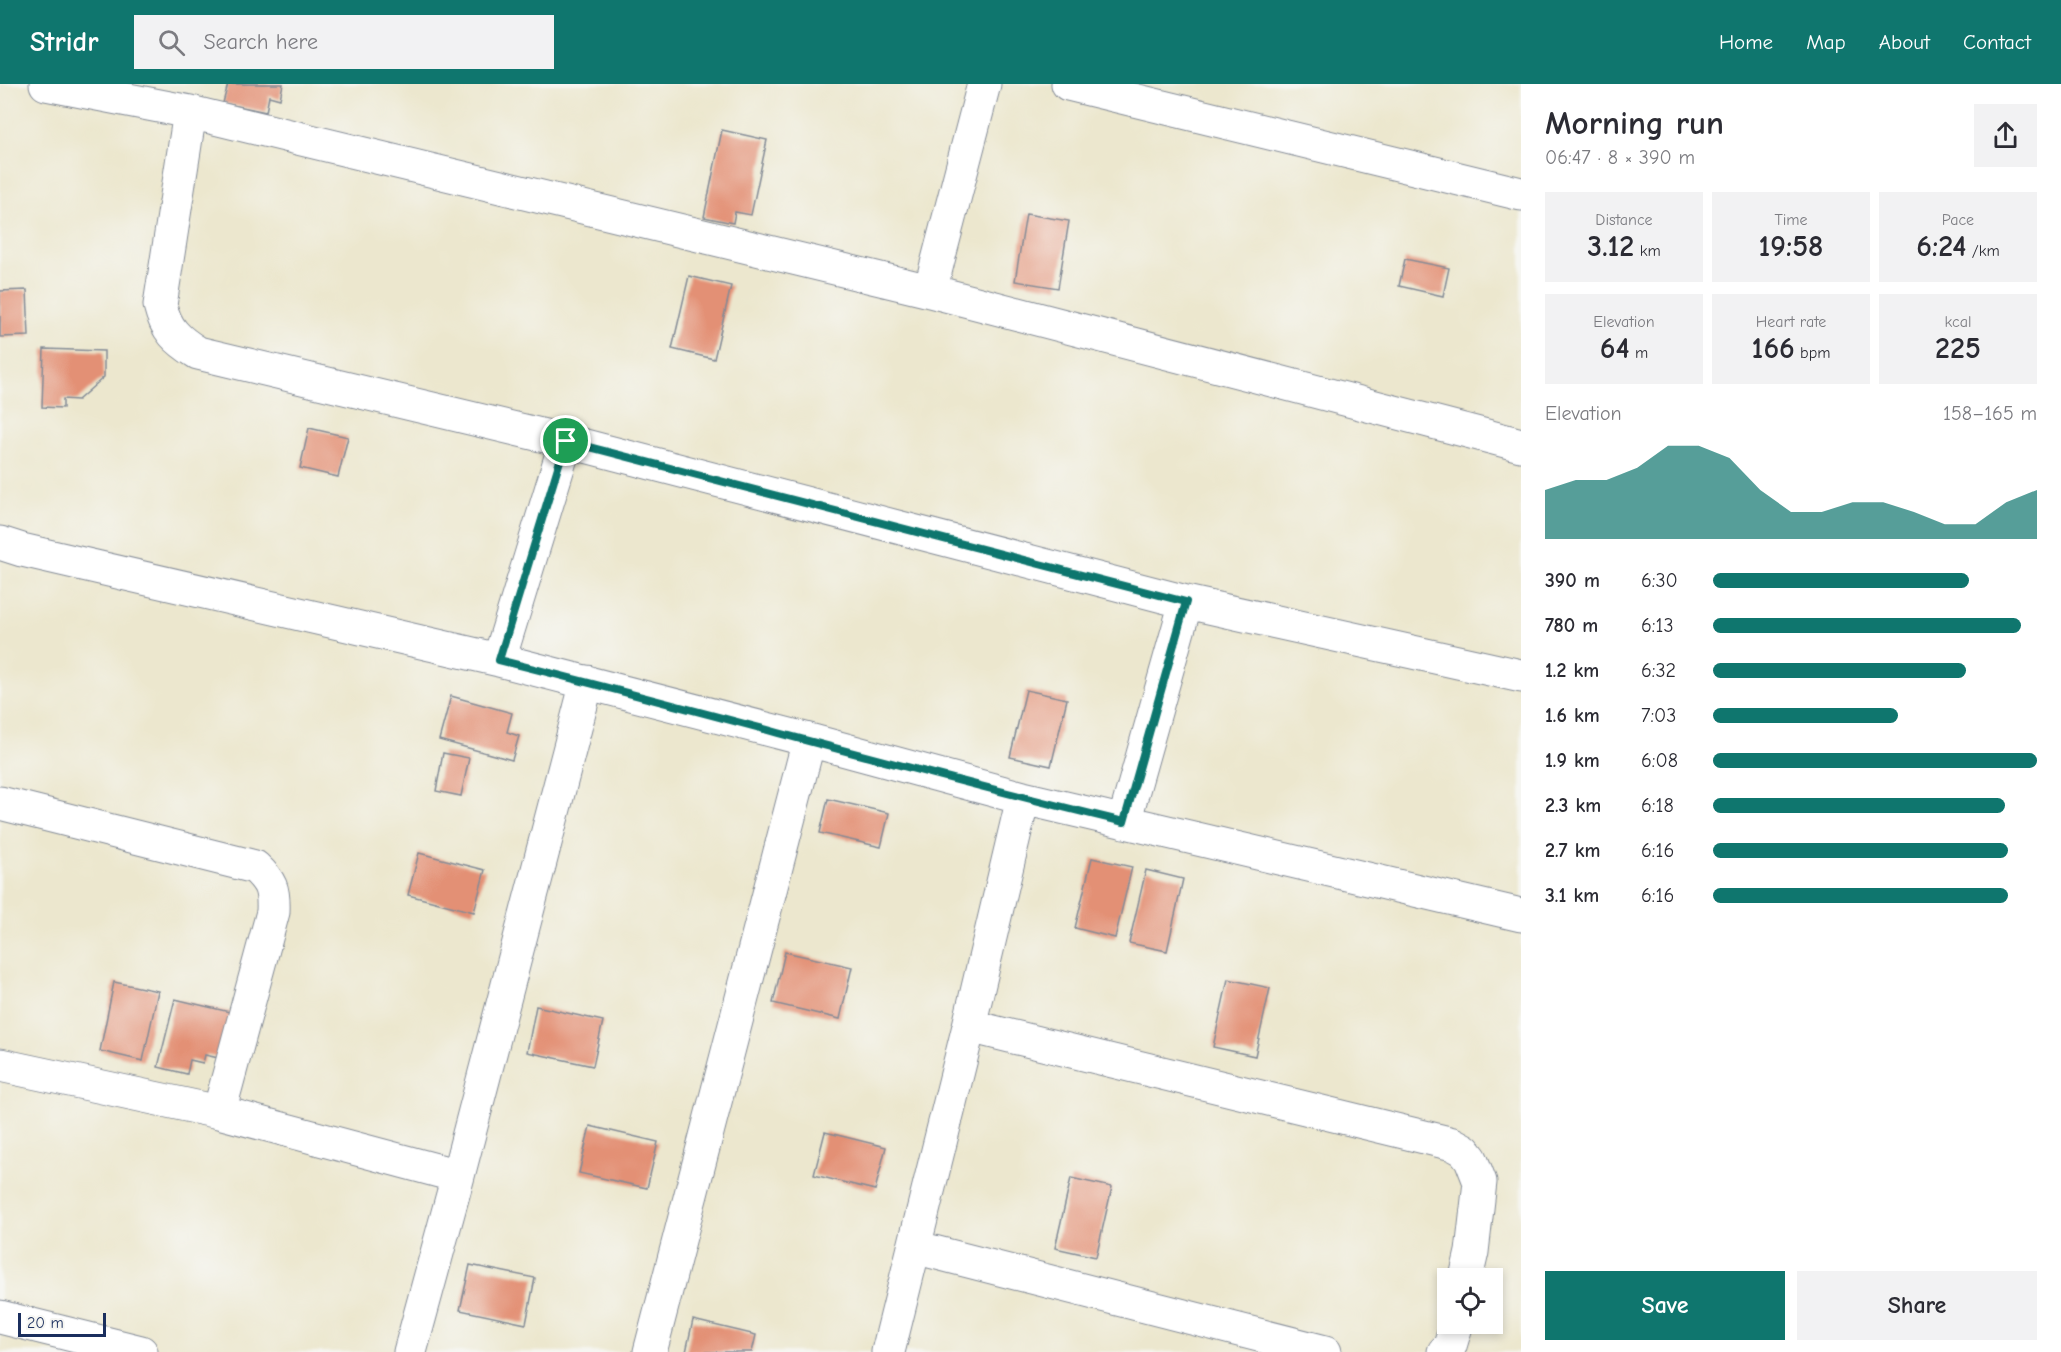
<!DOCTYPE html>
<meta charset="utf-8">
<style>
:root{--surface:#fff;--page:#f2f2f3;--text:#2b2b33;--muted:#7c7c81;--accent:#0f766e}
body{margin:0;font-family:"Comic Neue",sans-serif;background:var(--page);color:var(--text);height:100vh;display:flex;flex-direction:column;font-size:22px;white-space:nowrap}
*{box-sizing:border-box;margin:0}
p{font-size:20px;color:var(--muted)}
.icon{flex:none;width:33px;height:33px;fill:none;stroke:currentColor;stroke-width:2;stroke-linecap:round;stroke-linejoin:round}
.map{position:relative;flex:1;overflow:hidden}
.drawer{display:flex;flex-direction:column;background:var(--surface);width:540px}
.drawer>*{flex:none}
.tools{position:absolute;left:1437px;top:1184px;display:grid;gap:12px}
.tools a{display:grid;place-items:center;width:66px;height:66px;border-radius:0px;background:var(--surface);box-shadow:0 3px 9px #0003;font-size:30px}
.scale{position:absolute;left:18px;bottom:15px;width:88px;box-sizing:border-box;padding-left:6px;border:3px solid #1b2f5e;border-top:0;font-size:16px;line-height:21px;white-space:nowrap;color:#1b2f5e;-webkit-text-stroke:4px #f6f6f2;paint-order:stroke}
.pin{position:absolute;display:grid;place-items:center;width:51px;height:51px;color:#fff;margin:-26px;border:3px solid #fff;border-radius:50%;box-shadow:0 2px 6px #0007}
.round{display:grid;place-items:center;flex:none;width:63px;height:63px;border-radius:0px;background:var(--page)}
.head{display:flex;align-items:center;justify-content:space-between;height:102px;padding:0 24px}
h1{font-size:33px;font-weight:600;line-height:45px}
.figures{display:grid;grid-template-columns:repeat(3,1fr);gap:9px;height:102px;padding:6px 24px}
.figures div{display:grid;align-content:center;border-radius:0px;background:var(--page);text-align:center}
.figures b{font-size:30px;font-weight:600}
.figures small{font-size:16px;font-weight:400}
.figures p{font-size:16px}
.chart{height:168px;padding:12px 24px}
.chart p{display:flex;justify-content:space-between}
.chart svg{width:100%;height:108px;margin-top:6px;fill:var(--accent);opacity:.7}
.button{display:flex;gap:12px;margin-top:auto;padding:12px 24px}
.button a{flex:1;height:69px;border-radius:0px;background:var(--accent);color:#fff;font-size:24px;font-weight:600;line-height:69px;text-align:center}
.button a+a{background:var(--page);color:var(--text)}
ul{padding:0 24px;list-style:none;font-size:20px}
li{display:grid;grid-template-columns:96px 72px 1fr;align-items:center;height:45px}
li i{height:15px;border-radius:8px;background:var(--accent)}
header{display:flex;align-items:center;gap:36px;box-sizing:border-box;height:84px;padding:0 30px;background:var(--accent);color:#fff}
header strong{font-size:28px}
nav{display:flex;gap:33px;margin-inline-start:auto;font-size:21px}
.search{width:420px;height:54px;background:var(--page);display:flex;align-items:center;gap:15px;box-sizing:border-box;padding:0 21px;border-radius:0px;color:var(--muted);font-size:22px}
main{display:flex;flex:1;min-height:0}
.map>svg:first-child{display:block}
.building{fill:#e39074}
.lines{fill:none;stroke-linecap:round;stroke-linejoin:round}
.street-casing{stroke:#848b96;stroke-width:35}
.street{stroke:#fff;stroke-width:33}
.route-casing{stroke:#fff;stroke-width:12}
.route{stroke:#0f766e;stroke-width:8}
</style>
<header>
<strong>Stridr</strong>
<div class="search"><svg class="icon" aria-label="search" viewBox="0 0 24 24"><circle cx="10" cy="10" r="6"/><path d="M15 15l6 6"/></svg>Search here</div>
<nav><a>Home</a><a>Map</a><a>About</a><a>Contact</a></nav>
</header>
<main>
<div class="map">
<svg width="1521" height="1268" viewBox="0 0 1521 1268">
<rect width="100%" height="100%" fill="#f6f6f2"/>
<filter id="ink" filterUnits="userSpaceOnUse"><feTurbulence type="fractalNoise" baseFrequency=".0167" numOctaves="2"/><feDisplacementMap in="SourceGraphic" scale="12" xChannelSelector="R" yChannelSelector="G"/><feConvolveMatrix kernelMatrix="1 2 1 2 8 2 1 2 1" color-interpolation-filters="sRGB"/></filter>
<filter id="wash" filterUnits="userSpaceOnUse"><feTurbulence type="fractalNoise" baseFrequency=".008" numOctaves="4" result="noise"/><feDisplacementMap in="SourceGraphic" scale="24" xChannelSelector="R" yChannelSelector="G"/><feGaussianBlur stdDeviation="1.35" result="paint"/><feColorMatrix in="noise" values="0 0 0 0 0 0 0 0 0 0 0 0 0 0 0 0 0 1.4 0 .05"/><feComposite in="paint" operator="in"/></filter>
<g filter="url(#wash)">
<rect width="100%" height="100%" fill="#ece7ce"/>
<g id="blocks">
<path class="building" d="M228 0H283L280 15 269 12 266 28 223 19Z
M722 46 767 56 751 131 735 128 733 139 704 133Z
M1026 130 1069 137 1058 204 1015 197Z
M1405 175 1449 184 1443 212 1399 202Z
M689 192 731 202 714 275 672 265Z
M27 206 29 252 0 253V207Z
M44 265 104 267V293L78 316 63 315V324L42 323Z
M309 344 348 353 338 393 300 384Z
M1026 606 1067 615 1051 682 1010 673Z
M451 612 512 629 507 648 519 652 512 676 439 656Z
M443 669 469 674 461 712 436 707Z
M828 715 889 729 881 763 820 749Z
M419 769 485 786 474 828 408 811Z
M1092 774 1132 783 1115 854 1075 844Z
M1146 786 1183 795 1167 867 1129 859Z
M785 868 852 883 840 935 773 919Z
M1228 895 1270 904 1255 972 1213 963Z
M114 898 158 907 143 977 100 967Z
M175 915 234 929 223 975 205 971 203 979 190 976 187 990 158 983Z
M536 922 603 937 593 982 527 968Z
M590 1042 658 1058 647 1104 579 1089Z
M825 1048 886 1063 875 1106 814 1091Z
M1071 1094 1112 1103 1096 1173 1055 1164Z
M470 1181 535 1194 526 1240 460 1226Z
M693 1236 756 1251 752 1268H686Z"/>
</g>
</g>
<g filter="url(#ink)">
<use href="#blocks" fill-opacity="0" stroke="#848b96" stroke-width="1.5"/>
<g class="lines">
<g class="street-casing">
<path id="street" d="M46 0 190 28 930 207 1521 361
M1068 0 1521 110
M190 28 160 221C166 246 177 256 198 269L566 357 1186 518 1521 592
M930 207 984 0
M0 459 22 466 499 576 809 656 1023 714 1521 831
M499 576 566 357
M0 719 255 783C271 798 274 805 273 828L219 1028
M1124 738 1186 518
M969 942 1453 1060 1464 1066 1471 1075 1480 1098 1472 1168 1466 1194
M0 981 219 1028 458 1092
M914 1163 1325 1268
M0 1233 141 1268
M410 1268 458 1092 587 598
M650 1268 809 656
M888 1268 969 942 1023 714
M1444 1268 1450 1262 1457 1239"/>
</g>
<use href="#street" class="street"/>
</g>
</g>
<g class="lines" filter="url(#ink)">
<g class="route-casing">
<path id="route" d="M566 357 1186 518 1124 738C915 688 708 628 499 576Z"/>
</g>
<use href="#route" class="route"/>
</g>
</svg>
<div class="tools">
<a><svg class="icon" aria-label="locate" viewBox="0 0 24 24"><circle cx="12" cy="12" r="6"/><path d="M12 2v4M12 18v4M2 12h4M18 12h4"/></svg></a>
</div>
<div class="scale">20 m</div>
<div class="pin" style="left:566px;top:357px;background:#1e9e55"><svg class="icon" aria-label="arrive" viewBox="0 0 24 24"><path d="M6 21V4h12l-3 4 3 4H6"/></svg></div>
</div>
<section class="drawer">
<div class="head"><div><h1>Morning run</h1><p>06:47 · 8 × 390 m</p></div><a class="round"><svg class="icon" aria-label="share" viewBox="0 0 24 24"><path d="M12 15V3M7 8l5-5 5 5M5 13v7h14v-7"/></svg></a></div>
<div class="figures">
<div><p>Distance</p><b>3.12<small> km</small></b></div>
<div><p>Time</p><b>19:58</b></div>
<div><p>Pace</p><b>6:24<small> /km</small></b></div>
</div>
<div class="figures">
<div><p>Elevation</p><b>64<small> m</small></b></div>
<div><p>Heart rate</p><b>166<small> bpm</small></b></div>
<div><p>kcal</p><b>225</b></div>
</div>
<div class="chart"><p><span>Elevation</span>158–165 m</p>
<svg viewBox="0 0 160 44" preserveAspectRatio="none"><path d="M0 44V24L10 20L20 20L30 15L40 6L50 6L60 11L70 24L80 33L90 33L100 29L110 29L120 33L130 38L140 38L150 29L160 24V44z"/></svg>
</div>
<ul>
<li><b>390 m</b>6:30<i style="width:79%"></i></li>
<li><b>780 m</b>6:13<i style="width:95%"></i></li>
<li><b>1.2 km</b>6:32<i style="width:78%"></i></li>
<li><b>1.6 km</b>7:03<i style="width:57%"></i></li>
<li><b>1.9 km</b>6:08<i style="width:100%"></i></li>
<li><b>2.3 km</b>6:18<i style="width:90%"></i></li>
<li><b>2.7 km</b>6:16<i style="width:91%"></i></li>
<li><b>3.1 km</b>6:16<i style="width:91%"></i></li>
</ul>
<div class="button"><a>Save</a><a>Share</a></div>
</section>
</main>
